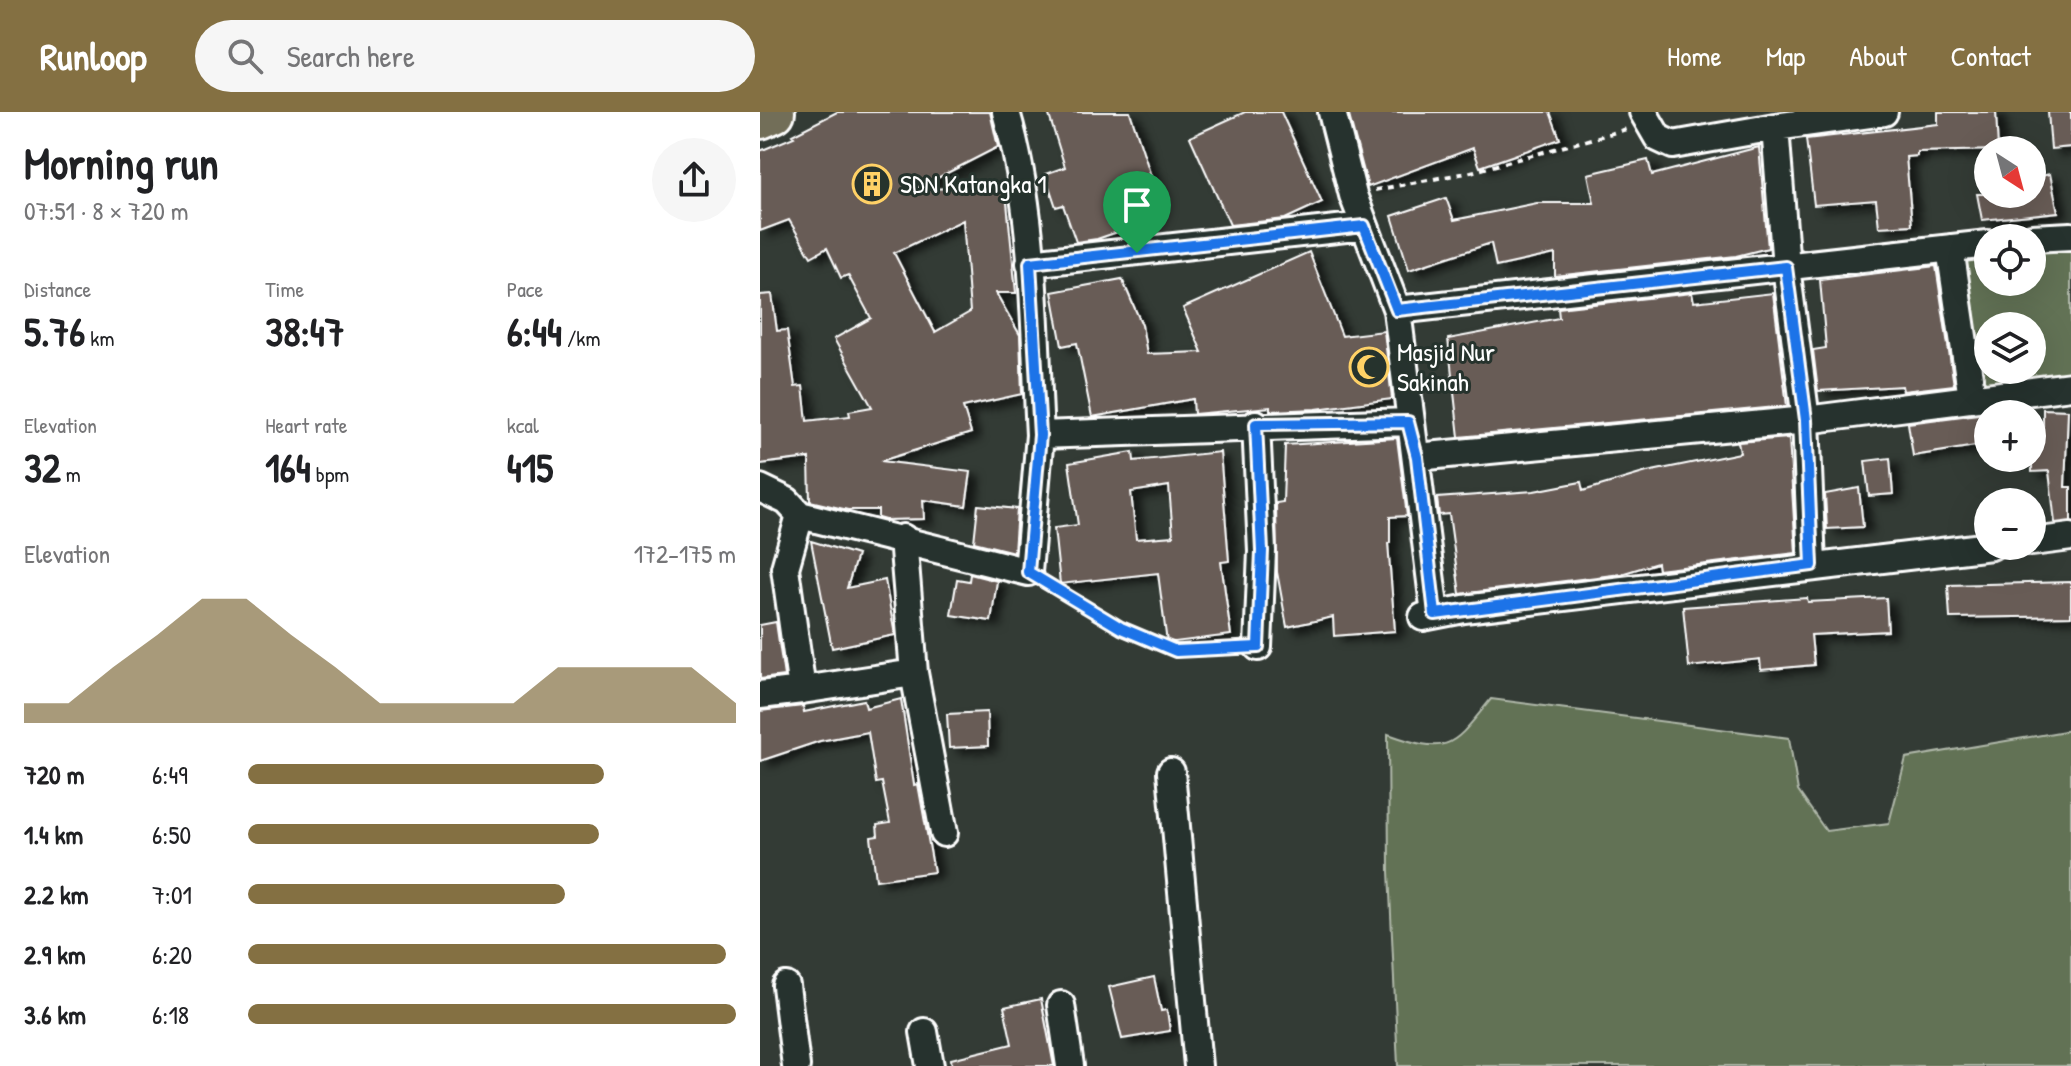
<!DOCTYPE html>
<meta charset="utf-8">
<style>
:root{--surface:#fff;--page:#f6f6f6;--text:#202124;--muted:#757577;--accent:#847042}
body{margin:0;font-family:"Patrick Hand",sans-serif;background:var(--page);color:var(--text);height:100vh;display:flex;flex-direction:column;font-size:30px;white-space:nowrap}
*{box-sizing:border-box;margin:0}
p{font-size:26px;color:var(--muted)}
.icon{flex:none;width:44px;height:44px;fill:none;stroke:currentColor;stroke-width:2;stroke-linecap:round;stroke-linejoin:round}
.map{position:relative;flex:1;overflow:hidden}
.sheet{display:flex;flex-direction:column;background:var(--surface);width:760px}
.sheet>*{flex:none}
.needle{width:52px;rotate:144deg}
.buttons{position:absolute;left:1214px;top:24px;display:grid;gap:16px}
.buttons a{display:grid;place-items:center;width:72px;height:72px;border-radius:50%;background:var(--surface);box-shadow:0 8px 32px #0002;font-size:40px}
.pin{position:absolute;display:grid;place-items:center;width:68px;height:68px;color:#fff;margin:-82px -34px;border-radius:50% 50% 50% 0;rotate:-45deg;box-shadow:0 0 8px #0007}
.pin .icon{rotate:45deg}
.round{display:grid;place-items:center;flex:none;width:84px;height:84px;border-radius:42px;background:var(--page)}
.overview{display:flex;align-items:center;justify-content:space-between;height:136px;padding:0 24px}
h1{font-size:44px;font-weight:700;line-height:60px}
.stats{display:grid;grid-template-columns:repeat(3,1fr);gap:12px;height:136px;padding:8px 24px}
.stats div{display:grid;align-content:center}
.stats b{font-size:40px;font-weight:700}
.stats small{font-size:22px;font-weight:400}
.stats p{font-size:22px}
.chart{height:224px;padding:16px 24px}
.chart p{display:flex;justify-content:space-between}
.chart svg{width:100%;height:144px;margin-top:8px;fill:var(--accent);opacity:.7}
ul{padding:0 24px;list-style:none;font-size:26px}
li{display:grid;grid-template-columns:128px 96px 1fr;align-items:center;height:60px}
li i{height:20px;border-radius:10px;background:var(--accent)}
header{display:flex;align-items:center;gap:48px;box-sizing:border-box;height:112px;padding:0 40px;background:var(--accent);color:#fff}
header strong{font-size:38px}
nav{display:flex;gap:44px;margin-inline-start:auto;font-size:28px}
.search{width:560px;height:72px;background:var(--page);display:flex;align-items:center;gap:20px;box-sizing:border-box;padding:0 28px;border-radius:44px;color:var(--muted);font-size:30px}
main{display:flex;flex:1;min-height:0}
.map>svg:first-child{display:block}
.green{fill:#627254;stroke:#b0b8aa;stroke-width:2;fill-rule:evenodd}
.building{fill:#675b56;stroke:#fff;stroke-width:2;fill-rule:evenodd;filter:url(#shadow)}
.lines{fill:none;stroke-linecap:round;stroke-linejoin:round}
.minor-casing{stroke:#fff;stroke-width:32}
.primary-casing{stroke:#fff;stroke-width:46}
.path{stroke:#fff;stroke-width:4;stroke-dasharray:6 6;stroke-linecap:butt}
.minor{stroke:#26332d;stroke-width:26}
.primary{stroke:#726e59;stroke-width:40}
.route-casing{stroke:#fff;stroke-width:16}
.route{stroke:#1a73e8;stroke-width:10}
.labels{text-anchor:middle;stroke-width:6;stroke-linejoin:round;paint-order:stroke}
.poi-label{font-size:26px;fill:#fff;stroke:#26332d;text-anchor:start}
</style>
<header>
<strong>Runloop</strong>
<div class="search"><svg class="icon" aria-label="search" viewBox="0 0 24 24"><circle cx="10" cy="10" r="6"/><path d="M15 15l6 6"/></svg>Search here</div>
<nav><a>Home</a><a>Map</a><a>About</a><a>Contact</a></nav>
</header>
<main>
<section class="sheet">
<div class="overview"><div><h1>Morning run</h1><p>07:51 · 8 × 720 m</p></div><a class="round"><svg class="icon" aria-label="share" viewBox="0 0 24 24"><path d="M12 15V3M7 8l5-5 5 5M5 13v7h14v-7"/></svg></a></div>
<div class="stats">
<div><p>Distance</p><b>5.76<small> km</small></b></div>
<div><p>Time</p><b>38:47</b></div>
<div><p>Pace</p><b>6:44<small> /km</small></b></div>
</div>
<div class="stats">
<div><p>Elevation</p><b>32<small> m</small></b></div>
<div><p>Heart rate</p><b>164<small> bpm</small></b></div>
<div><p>kcal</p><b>415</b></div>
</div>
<div class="chart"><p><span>Elevation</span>172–175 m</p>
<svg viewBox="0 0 160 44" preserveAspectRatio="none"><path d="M0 44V38L10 38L20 27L30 17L40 6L50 6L60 17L70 27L80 38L90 38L100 38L110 38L120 27L130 27L140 27L150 27L160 38V44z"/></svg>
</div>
<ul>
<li><b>720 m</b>6:49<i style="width:73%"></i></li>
<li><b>1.4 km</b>6:50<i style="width:72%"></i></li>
<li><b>2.2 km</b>7:01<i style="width:65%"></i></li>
<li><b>2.9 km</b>6:20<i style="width:98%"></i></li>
<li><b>3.6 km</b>6:18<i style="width:100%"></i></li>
</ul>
</section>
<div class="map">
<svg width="1311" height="954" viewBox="0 0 1311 954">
<defs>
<filter id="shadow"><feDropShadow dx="9" dy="5" stdDeviation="4" flood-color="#0009"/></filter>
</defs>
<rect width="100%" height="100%" fill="#333b35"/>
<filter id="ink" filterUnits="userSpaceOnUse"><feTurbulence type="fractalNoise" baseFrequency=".0125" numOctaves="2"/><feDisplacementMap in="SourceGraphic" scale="16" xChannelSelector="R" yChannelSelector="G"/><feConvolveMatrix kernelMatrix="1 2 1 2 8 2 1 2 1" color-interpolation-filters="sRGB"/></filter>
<g filter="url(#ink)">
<path class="green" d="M1311 137V266L1217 271 1196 144 1228 142V170H1272V139ZM1228 214H1272V258H1228Z
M731 587 1029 626 1038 679 1066 719 1129 711 1146 646 1311 618V954H638L629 759 628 622C690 644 692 635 731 587Z"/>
<path class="building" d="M77 0H230L238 35 152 79 245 71 256 181H236L260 223 262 282 203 295 211 321 121 349 211 360 206 394 163 388 164 407 125 408 118 406V398H88L50 389 49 346 0 352V183L12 182 17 219 27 218 35 275 43 274 47 309 90 304 89 299 112 295 74 227 111 206 88 163 81 166 67 136 51 145 29 108 0 119V39L34 25 32 23ZM203 108 210 200 175 220 134 141Z
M288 0H370L391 64 376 69 390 109 337 127 316 130 303 93 296 95 285 62 305 55Z
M485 0H521L562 90 525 107 470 113 430 25Z
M588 0H790L800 27 720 55 713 36 608 75Z
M1178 0H1236L1238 38 1157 40V44L1146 45 1152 113 1119 115 1116 88 1054 93 1046 27 1178 12Z
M1288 0H1311V35L1291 37Z
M999 35 1008 136 976 144 795 164V142L736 155 731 131 649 158 632 104 686 86 694 108 777 91H834L828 62 888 48 892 63Z
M1290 62 1298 100 1222 108 1217 82H1272V66Z
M549 140 582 224 624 219 632 287 556 297 510 299V295L434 302 433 287 332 305 317 231 302 234 292 180 362 167 382 213 387 242 442 240 423 196Z
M1176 154 1194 273 1143 279 1142 274 1058 279 1053 238 1066 236 1060 168Z
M932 181 934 190 1013 181 1027 294 699 325 688 227 799 206 798 196Z
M1283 297 1308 298 1305 375H1311V409L1295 411 1289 359 1272 360V317H1283Z
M1226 301 1228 332 1153 344 1148 311Z
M637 326 647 404 630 405V431H628L635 519 574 524 573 505 527 515 517 460 516 391 523 390 525 333Z
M1029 326 1036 441 898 458 897 451 861 462 700 482 689 402 679 403 677 386 774 379 821 370 823 379 887 360 980 341 978 330Z
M373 340 374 349 460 340 469 449 461 450 471 523 407 531 398 461 300 472 294 416 318 413 309 351ZM409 374 413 424 376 427 371 380Z
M1130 346 1133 382 1109 384 1105 349Z
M1099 376 1103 415 1067 417 1065 382Z
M218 393 257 397 254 440 214 430Z
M51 429 97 443 87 476 125 468 135 523 72 536Z
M210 462 237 469 231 509 191 503 197 467 209 469Z
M1311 470V504L1190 506 1188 473Z
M1047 486 1048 490 1126 486 1128 519 1051 523 1054 553 1001 558 1000 547 929 555 923 495Z
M16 510 24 564 0 567V513Z
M141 587 154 673 158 672 174 760 116 768 111 725 118 724 117 713 130 711 122 670 116 671 108 620 60 629 0 649V599L43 594 44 600 104 588 106 596Z
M227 600 228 634 189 636 187 602Z
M394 865 401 899 407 898 410 919 362 927 349 875Z
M281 887 294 954H192L191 947 252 932 244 895Z"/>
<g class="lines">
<g class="minor-casing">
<path id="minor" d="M246 0C276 102 274 216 280 323L648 310
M572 0 593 83 637 198 675 502
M883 0 898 26 913 33 1015 15
M1272 126 1311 124
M1190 136 1212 286
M270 151 604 114
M637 198 1228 132
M496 312 502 439 498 535
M657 345 1046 308 1311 274
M0 376 27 389 40 403 268 460 280 323
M40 403 25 456 42 578 154 561
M143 426 154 561 184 721
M1272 430 1311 425
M1052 453 1046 308 1026 155 1015 15 1124 0
M663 505 704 497 1231 434
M0 583 42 578
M411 660 438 954
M26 874 36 954
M301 893 310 954
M164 920 170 954"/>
</g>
<g class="primary-casing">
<path id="primary" d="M0 6 14 0"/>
</g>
<path class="path" d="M615 78 711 60 867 17
M289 472 361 516 416 539 476 536"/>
<use href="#minor" class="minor"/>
<use href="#primary" class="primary"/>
</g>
</g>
<g class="lines" filter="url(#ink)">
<g class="route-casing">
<path id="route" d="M604 114 637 198 1026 155 1046 308 1052 453 675 502 657 345 648 310 496 312 502 439 498 535 416 539 361 516 268 460 280 323 270 151Z"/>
</g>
<use href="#route" class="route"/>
</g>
<defs>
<g id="building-ring" transform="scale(2)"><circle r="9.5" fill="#26332d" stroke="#ffd166" stroke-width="1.5"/><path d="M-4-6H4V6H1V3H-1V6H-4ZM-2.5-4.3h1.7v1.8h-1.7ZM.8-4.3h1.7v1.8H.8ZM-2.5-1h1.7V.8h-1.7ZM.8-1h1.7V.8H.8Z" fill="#ffd166"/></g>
<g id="mosque-ring" transform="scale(2)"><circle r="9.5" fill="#26332d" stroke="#ffd166" stroke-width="1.5"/><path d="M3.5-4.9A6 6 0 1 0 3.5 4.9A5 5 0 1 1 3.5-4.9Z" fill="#ffd166"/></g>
</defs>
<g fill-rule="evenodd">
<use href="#building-ring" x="112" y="72"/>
<use href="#mosque-ring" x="609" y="255"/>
</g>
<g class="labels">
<g class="poi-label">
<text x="140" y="81">SDN Katangka 1</text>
<text x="637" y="249">Masjid Nur<tspan x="637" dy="30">Sakinah</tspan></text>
</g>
</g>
</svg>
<div class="buttons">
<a><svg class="needle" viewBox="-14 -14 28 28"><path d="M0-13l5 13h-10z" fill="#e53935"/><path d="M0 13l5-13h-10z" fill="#757577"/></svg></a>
<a><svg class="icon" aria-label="locate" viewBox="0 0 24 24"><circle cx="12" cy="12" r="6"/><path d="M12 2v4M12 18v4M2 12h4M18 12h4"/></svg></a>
<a><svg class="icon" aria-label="layers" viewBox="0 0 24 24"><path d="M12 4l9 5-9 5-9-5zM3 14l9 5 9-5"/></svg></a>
<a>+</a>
<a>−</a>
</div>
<div class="pin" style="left:377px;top:141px;background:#1e9e55"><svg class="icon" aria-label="arrive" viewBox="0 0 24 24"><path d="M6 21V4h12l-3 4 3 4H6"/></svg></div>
</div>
</main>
